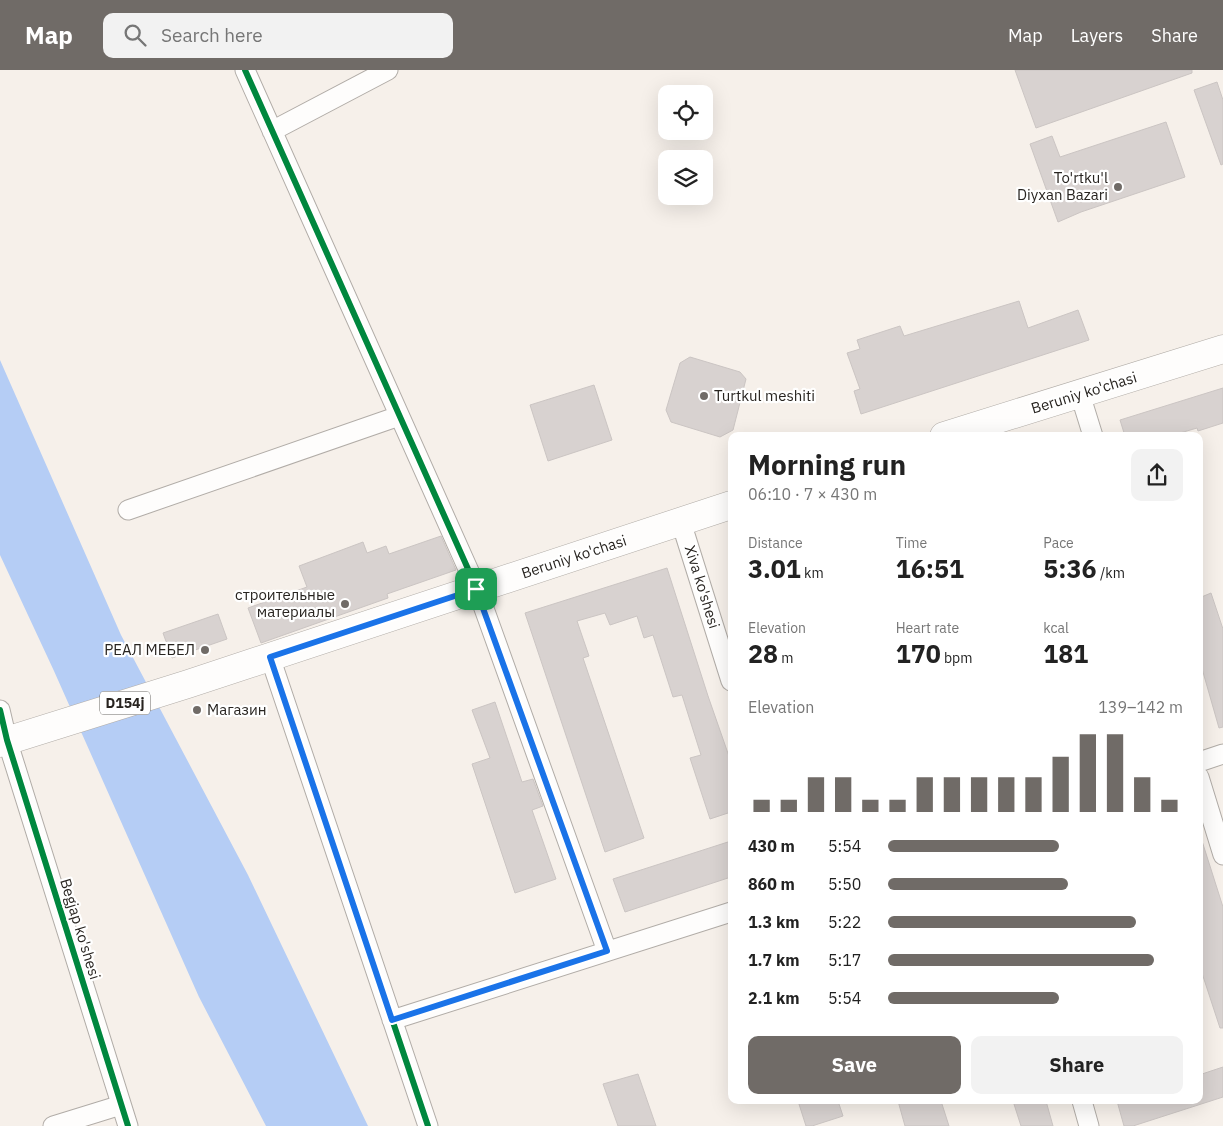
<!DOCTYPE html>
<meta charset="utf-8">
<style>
:root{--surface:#fff;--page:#f2f2f2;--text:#222;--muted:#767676;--accent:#706b67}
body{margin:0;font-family:"IBM Plex Sans",sans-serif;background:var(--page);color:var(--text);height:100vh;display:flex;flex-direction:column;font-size:19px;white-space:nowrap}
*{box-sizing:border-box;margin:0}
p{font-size:16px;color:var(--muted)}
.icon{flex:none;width:28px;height:28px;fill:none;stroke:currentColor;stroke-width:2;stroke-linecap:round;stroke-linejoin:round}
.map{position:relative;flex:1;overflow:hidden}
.side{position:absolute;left:728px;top:362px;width:475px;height:672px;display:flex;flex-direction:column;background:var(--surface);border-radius:10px;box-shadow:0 5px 20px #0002}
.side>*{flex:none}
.tools{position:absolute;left:658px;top:15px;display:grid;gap:10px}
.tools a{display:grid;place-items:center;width:55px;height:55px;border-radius:10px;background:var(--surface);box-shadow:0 5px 20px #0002;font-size:25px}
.pin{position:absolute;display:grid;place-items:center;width:42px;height:42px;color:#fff;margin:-21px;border-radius:10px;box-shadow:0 2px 8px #0006}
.round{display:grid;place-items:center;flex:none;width:52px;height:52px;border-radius:10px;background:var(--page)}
.head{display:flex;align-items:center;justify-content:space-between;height:85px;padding:0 20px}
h1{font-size:28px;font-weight:700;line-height:38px}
.stats{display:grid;grid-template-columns:repeat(3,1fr);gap:8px;height:85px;padding:5px 20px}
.stats div{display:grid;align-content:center}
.stats b{font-size:25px;font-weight:700}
.stats small{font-size:14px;font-weight:400}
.stats p{font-size:14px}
.chart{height:140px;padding:10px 20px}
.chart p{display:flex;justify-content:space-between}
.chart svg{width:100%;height:90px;margin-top:5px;stroke:var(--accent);stroke-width:6}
.cta{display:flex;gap:10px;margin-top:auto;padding:10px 20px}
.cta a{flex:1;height:58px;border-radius:10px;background:var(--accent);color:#fff;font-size:20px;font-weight:700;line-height:58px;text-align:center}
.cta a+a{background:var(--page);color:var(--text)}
ul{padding:0 20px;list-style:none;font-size:16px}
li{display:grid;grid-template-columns:80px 60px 1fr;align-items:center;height:38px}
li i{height:12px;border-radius:6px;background:var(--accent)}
header{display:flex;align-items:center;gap:30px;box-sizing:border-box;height:70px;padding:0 25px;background:var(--accent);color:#fff}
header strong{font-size:24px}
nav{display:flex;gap:28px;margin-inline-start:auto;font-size:18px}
.search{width:350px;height:45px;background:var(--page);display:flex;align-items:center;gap:12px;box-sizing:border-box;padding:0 18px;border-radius:10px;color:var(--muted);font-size:19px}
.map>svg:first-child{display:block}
.water{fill:#b5cdf5}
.building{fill:#d8d2d0;stroke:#cbc5c3}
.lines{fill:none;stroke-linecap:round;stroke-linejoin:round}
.minor-casing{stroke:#b1aca7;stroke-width:21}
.primary-casing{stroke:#b1aca7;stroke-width:29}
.minor{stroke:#fefdfc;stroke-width:19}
.primary{stroke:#fefdfc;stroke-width:28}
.cycleway-casing{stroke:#fff;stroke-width:9}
.cycleway{stroke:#00873e;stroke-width:6}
.route-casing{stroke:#fff;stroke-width:10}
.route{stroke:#1a73e8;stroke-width:6}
.poi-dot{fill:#706b67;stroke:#fff;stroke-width:2}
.labels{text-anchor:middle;stroke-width:4.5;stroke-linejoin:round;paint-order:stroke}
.shield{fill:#fff;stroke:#686663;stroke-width:1}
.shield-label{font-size:14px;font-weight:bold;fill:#282420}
.poi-label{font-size:15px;fill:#282420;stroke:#fff;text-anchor:end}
.street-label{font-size:15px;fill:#282420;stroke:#fff}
</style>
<header>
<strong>Map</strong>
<div class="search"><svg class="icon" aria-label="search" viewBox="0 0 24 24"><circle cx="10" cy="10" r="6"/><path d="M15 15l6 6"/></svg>Search here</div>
<nav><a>Map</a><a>Layers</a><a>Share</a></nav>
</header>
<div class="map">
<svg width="1223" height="1056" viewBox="0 0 1223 1056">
<rect width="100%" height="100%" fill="#f6f0ea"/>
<path class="water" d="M0 290 121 565 248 805 368 1056H266L199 927 54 601 0 485Z"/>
<path class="building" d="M1015 0H1192V3L1036 58Z
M1217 12 1223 30V94L1221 95 1194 20Z
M1166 52 1185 107 1081 142 1058 152 1030 74 1052 66 1060 87Z
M1019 231 1028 258 1078 240 1089 270 861 344 854 321 860 319 847 283 860 279 857 270 900 256 904 266Z
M690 287 740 302 746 309 733 360 720 367 671 352 666 340 680 293Z
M594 315 612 370 548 391 530 335Z
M1223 318V353L1198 361 1197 358 1170 366H1125L1120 350Z
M441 466 456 500 387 524 388 528 261 573 248 538 307 517 299 496 363 472 367 483 386 476 389 484Z
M667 498 708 626 731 692V742L710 749 690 688 701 685 682 625 673 627 653 565 644 568 637 546 610 555 605 543 577 551 589 586 583 588 644 768 605 782 525 543Z
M1211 523 1223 559V657L1219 658 1199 588V528Z
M218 544 227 569 172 588 163 563Z
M495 632 522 712 533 709 543 736 532 740 556 809 515 823 472 694 490 688 472 640Z
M731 771V807L625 842 613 809Z
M1199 771H1202L1223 837V958H1220L1199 894Z
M1223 997V1027L1133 1056H1124L1117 1031H1199V1005Z
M638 1004 656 1056H618L603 1014Z
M798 1031H838L843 1046 812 1056H806Z
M898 1031H941L949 1056H905Z
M1013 1031H1046L1053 1056H1021Z"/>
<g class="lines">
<g class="minor-casing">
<path id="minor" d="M245 0 477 519 607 881
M272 61 388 0
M1080 324 1093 366
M128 440 399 346
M681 452 731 611
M270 587 428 1056
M0 640 7 670 128 1056
M1199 692 1223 684
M1199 707 1223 785
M392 950 731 842
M1082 1031 1089 1056
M53 1056 121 1035"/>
</g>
<g class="primary-casing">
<path id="primary" d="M944 366 1223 279
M0 673 188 614 731 435"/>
</g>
<use href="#minor" class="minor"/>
<use href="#primary" class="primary"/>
<g class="cycleway-casing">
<path id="cycleway" d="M245 0 477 519 607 881
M270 587 428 1056
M0 640 7 670 128 1056"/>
</g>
<use href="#cycleway" class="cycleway"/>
</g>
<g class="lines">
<g class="route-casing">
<path id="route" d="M476 519 607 881 392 950 270 587Z"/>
</g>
<use href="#route" class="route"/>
</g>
<g class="poi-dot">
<circle cx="1118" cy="117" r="5"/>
<circle cx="704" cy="326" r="5"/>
<circle cx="345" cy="534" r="5"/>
<circle cx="205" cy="580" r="5"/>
<circle cx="197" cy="640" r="5"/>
</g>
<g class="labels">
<rect class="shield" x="100" y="621.5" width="50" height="23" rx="4"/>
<g class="shield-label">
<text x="125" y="638">D154j</text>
</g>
<g class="poi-label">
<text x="1108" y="113">To'rtku'l<tspan x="1108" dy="17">Diyxan Bazari</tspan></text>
<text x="714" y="331" text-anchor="start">Turtkul meshiti</text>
<text x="335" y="530">строительные<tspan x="335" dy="17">материалы</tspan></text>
<text x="195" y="585">РЕАЛ МЕБЕЛ</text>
<text x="207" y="645" text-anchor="start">Магазин</text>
</g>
<g class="street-label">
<text transform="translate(1084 323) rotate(-17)" y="5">Beruniy ko'chasi</text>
<text transform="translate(574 487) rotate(-18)" y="5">Beruniy ko'chasi</text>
<text transform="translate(702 517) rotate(73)" y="5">Xiva ko'shesi</text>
<text transform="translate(80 859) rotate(73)" y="5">Begjap ko'shesi</text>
</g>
</g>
</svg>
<div class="tools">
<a><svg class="icon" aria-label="locate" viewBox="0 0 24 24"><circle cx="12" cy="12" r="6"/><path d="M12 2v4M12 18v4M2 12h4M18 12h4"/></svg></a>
<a><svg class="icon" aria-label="layers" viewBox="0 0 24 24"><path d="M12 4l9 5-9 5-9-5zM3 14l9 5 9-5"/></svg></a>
</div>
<div class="pin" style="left:476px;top:519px;background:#1e9e55"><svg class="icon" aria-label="arrive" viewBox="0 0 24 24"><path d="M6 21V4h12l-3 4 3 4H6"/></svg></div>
<section class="side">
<div class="head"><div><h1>Morning run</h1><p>06:10 · 7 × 430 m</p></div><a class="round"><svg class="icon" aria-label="share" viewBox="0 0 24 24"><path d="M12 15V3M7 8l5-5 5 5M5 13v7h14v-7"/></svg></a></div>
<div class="stats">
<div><p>Distance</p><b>3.01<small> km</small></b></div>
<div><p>Time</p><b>16:51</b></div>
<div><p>Pace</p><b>5:36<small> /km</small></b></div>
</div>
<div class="stats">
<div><p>Elevation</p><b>28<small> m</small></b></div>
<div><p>Heart rate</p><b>170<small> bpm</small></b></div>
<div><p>kcal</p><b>181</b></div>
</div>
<div class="chart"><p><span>Elevation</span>139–142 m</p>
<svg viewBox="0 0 160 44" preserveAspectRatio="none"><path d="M5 44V38M15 44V38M25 44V27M35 44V27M45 44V38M55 44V38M65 44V27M75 44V27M85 44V27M95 44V27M105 44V27M115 44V17M125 44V6M135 44V6M145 44V27M155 44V38"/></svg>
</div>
<ul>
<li><b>430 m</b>5:54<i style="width:58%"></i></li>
<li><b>860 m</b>5:50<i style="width:61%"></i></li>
<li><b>1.3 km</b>5:22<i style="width:84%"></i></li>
<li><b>1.7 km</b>5:17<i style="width:90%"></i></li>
<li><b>2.1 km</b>5:54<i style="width:58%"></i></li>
</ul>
<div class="cta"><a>Save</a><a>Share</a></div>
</section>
</div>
